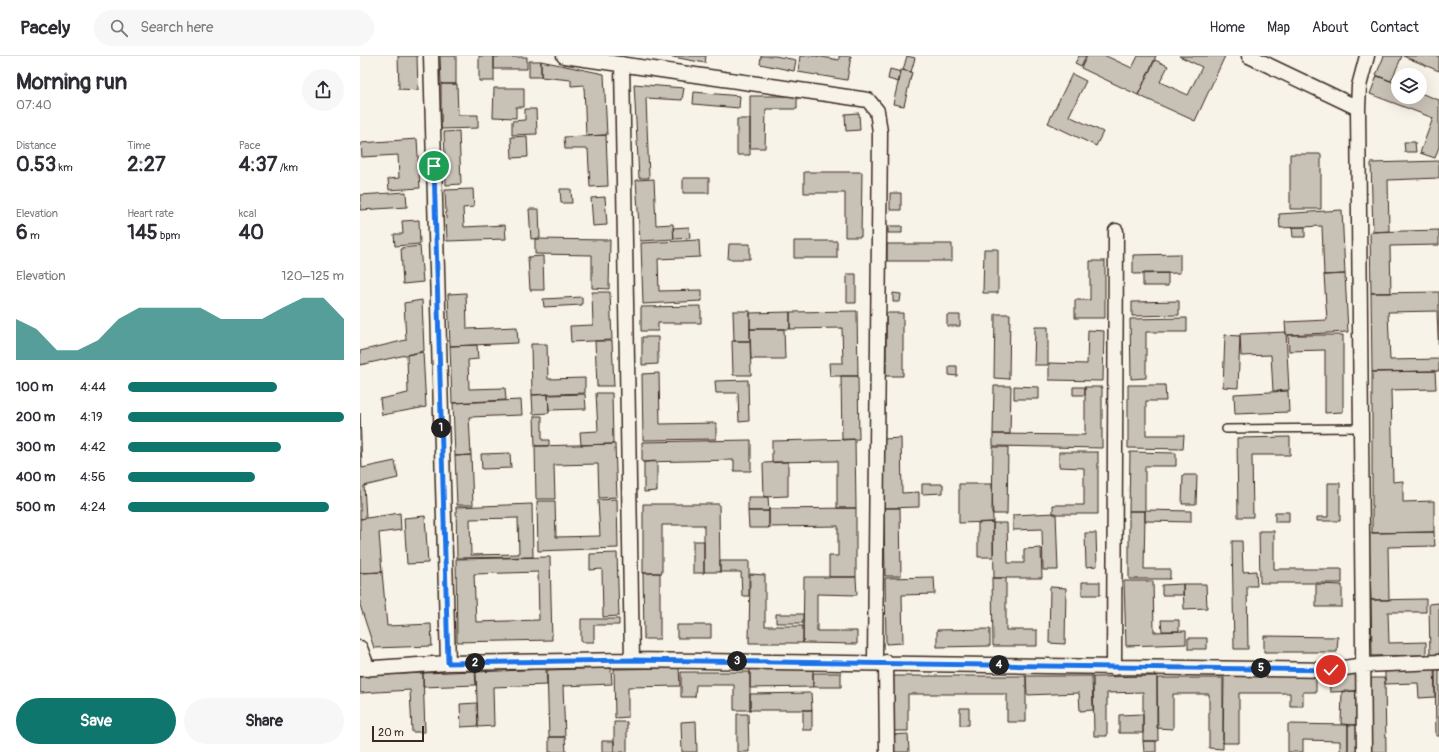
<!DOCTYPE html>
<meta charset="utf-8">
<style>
:root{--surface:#fff;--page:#f7f7f7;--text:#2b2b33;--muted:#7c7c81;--line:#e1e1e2;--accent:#0f766e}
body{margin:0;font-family:Pangolin,sans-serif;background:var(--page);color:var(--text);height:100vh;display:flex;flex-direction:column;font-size:15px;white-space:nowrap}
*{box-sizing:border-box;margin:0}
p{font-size:13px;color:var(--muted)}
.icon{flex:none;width:22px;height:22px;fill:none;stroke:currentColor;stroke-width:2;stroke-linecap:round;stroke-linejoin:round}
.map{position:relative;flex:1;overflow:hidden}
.sheet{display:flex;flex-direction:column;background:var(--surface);width:360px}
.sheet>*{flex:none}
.tools{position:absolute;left:1031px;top:12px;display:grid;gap:8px}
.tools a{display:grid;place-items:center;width:36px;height:36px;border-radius:50%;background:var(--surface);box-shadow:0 4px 16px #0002;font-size:20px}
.scale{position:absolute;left:12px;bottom:10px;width:52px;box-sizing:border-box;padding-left:4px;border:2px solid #3b2a1e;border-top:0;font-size:11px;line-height:14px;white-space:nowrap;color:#3b2a1e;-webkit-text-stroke:3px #f7f3e8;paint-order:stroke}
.pin{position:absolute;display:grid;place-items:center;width:34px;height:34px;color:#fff;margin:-17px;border:2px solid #fff;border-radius:50%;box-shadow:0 1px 4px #0007}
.km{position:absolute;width:20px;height:20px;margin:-10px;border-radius:50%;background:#222;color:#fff;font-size:11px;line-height:20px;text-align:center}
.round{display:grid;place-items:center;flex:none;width:42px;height:42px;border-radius:21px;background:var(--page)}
.headline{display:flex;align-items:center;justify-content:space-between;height:68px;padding:0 16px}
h1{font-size:22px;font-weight:800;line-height:30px}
.figures{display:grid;grid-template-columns:repeat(3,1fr);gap:6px;height:68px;padding:4px 16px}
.figures div{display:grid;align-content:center}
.figures b{font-size:20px;font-weight:800}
.figures small{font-size:11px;font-weight:400}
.figures p{font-size:11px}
.chart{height:112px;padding:8px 16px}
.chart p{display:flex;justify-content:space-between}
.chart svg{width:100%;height:72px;margin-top:4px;fill:var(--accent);opacity:.7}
.cta{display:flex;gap:8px;margin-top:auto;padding:8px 16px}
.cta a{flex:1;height:46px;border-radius:24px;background:var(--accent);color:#fff;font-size:16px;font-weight:800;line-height:46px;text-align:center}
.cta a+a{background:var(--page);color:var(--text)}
ul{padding:0 16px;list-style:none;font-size:13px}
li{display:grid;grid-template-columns:64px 48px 1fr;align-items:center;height:30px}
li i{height:10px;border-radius:5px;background:var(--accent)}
header{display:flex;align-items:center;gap:24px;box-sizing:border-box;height:56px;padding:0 20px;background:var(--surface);border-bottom:1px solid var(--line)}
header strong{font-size:19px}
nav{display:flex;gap:22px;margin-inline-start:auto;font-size:14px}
.search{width:280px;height:36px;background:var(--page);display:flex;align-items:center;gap:10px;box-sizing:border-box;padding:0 14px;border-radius:22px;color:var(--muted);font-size:15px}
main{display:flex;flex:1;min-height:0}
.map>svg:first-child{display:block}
.building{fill:#c8c1b6;stroke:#3b2a1e;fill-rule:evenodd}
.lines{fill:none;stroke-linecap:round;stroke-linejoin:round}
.service-casing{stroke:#3b2a1e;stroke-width:10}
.minor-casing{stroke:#3b2a1e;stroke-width:17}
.service{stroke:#f7f3e8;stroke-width:7}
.minor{stroke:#f7f3e8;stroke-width:14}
.route-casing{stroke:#fff;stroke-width:8}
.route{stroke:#1a73e8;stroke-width:5}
</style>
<header>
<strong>Pacely</strong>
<div class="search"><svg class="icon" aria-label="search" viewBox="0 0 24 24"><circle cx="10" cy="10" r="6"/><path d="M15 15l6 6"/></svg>Search here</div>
<nav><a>Home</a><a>Map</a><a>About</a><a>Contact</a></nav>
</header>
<main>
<section class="sheet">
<div class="headline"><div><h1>Morning run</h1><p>07:40</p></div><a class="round"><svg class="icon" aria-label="share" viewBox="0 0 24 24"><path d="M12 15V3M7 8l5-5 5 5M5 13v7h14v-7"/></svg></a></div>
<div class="figures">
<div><p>Distance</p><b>0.53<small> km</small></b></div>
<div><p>Time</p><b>2:27</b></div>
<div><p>Pace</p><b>4:37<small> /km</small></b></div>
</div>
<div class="figures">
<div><p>Elevation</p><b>6<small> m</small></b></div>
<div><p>Heart rate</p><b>145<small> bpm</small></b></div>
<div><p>kcal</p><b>40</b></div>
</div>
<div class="chart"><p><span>Elevation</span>120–125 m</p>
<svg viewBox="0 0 160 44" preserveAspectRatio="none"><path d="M0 44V19L10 25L20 38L30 38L40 32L50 19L60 12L70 12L80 12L90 12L100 19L110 19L120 19L130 12L140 6L150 6L160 19V44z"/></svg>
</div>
<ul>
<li><b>100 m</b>4:44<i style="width:69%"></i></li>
<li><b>200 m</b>4:19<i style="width:100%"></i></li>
<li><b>300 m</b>4:42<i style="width:71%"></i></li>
<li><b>400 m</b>4:56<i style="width:59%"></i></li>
<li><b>500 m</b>4:24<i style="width:93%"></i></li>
</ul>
<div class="cta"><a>Save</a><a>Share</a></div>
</section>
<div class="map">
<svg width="1079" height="696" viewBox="0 0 1079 696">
<rect width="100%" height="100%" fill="#f7f3e8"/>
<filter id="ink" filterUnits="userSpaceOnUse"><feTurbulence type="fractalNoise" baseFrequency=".025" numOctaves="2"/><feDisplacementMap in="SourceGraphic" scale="8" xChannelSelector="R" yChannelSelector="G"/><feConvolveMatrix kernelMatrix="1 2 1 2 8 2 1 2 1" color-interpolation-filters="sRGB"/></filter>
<g filter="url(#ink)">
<path class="building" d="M38 0H57L58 34 39 33Z
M80 0H96V28H81Z
M119 0H134V25H119Z
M308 0H346L345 7Z
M401 0H415L436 4 434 15 400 8Z
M440 0H456L479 4V0H491L487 24 438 16Z
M547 0 555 2 551 16 543 14Z
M719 0H726L721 10 715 7Z
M727 0H746L772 12 778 0H796L778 39 721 12Z
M819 0H865L835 65 778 39 795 4 808 10 800 26 828 39 842 11Z
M1024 0H1042L1031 25 1016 19Z
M1043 0H1079V15Z
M134 1H167V13H134Z
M169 5H181V21H169Z
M181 5 244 18 247 79 226 80 224 29 211 30V24L181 21Z
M530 13 541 16 539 26 528 23Z
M541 14 552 16 544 50 533 48Z
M712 18 726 25 709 60 743 76 736 90 688 67Z
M1017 20 1038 28V41H1060V37L1079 44V91L1075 102 1060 97 1073 62 1010 38Z
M81 28H97L98 59H118V72L81 73Z
M274 28 324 32 322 44 286 42 289 122H279Z
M134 32H164V51H156V62L133 61Z
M334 36 380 40 379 52 333 48Z
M390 40H437V53H406L405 92H390Z
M165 53H176L177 78 152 79V65L165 64Z
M499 57 500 74 486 75 485 58Z
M377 63H390V99H377Z
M99 75 101 128 86 129 84 76Z
M246 79 248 130 230 131 228 93H205L204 81Z
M167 80 168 101 152 102 151 81Z
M57 83 60 132 29 134 28 123 39 122 38 99 2 101 1 87Z
M1044 86H1055L1056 96H1045Z
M930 98H961V153H930Z
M1079 105V122L1028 124 1029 175 1013 176 1011 107Z
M444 116H502L501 181H485V137H444Z
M323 122H349V137H323Z
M294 123 296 169 313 168 314 183 280 185 276 124Z
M113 133 114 151 103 152 104 171 145 169 146 183 87 185 85 134Z
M200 133H211L212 147H201Z
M46 136 47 151 0 154V139Z
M530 137H541V154H530Z
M245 141 247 169 233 170 231 142Z
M169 153H179L180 182 171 183Z
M982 154 985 218 964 219 962 170 920 172 919 158Z
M59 164 60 188 35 190 34 178H43L42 165Z
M528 170H542V177H528Z
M329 171 330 182 314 183 313 172Z
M932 171H945V181H933Z
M1079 174V189L1030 190 1031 237H1011L1010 176Z
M175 183 250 184 249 233 232 232V199L175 198Z
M339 184 340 201 298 203 299 235 342 234V245L283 248 281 187Z
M434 185H477V202H434Z
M369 188H390V203H368Z
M527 188H592V205H527Z
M60 190 63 226 43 228 41 192Z
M624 193H638V237H623Z
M820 198V217L773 218V199Z
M183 200 184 234H170L168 201Z
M730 205H745V262H715V244H730Z
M783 217H808V230H783Z
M487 218H496V247H487Z
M985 218 988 276 926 279 925 266 967 264 964 219Z
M232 236H250L252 284 211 286 210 270 233 269Z
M1079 236V315L1012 316 1011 237ZM1077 255 1079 303 1030 304 1028 256Z
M106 237 107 273 157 271 158 287 90 290 88 238Z
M533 237 541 238 540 246H533Z
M222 241V249L184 251 183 243Z
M62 244 64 295 0 309V295L46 284 44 247Z
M819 245V259L772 260V246Z
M341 250V267H298V275H281V251Z
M373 255H390V285H374Z
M497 255 498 320H470L469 307H483L482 272 430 273V256Z
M430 256V273H390V257Z
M526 257H543V320H526Z
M635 258H650L649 323 634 322Z
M587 259H600V270H587Z
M827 262V276H786V322L771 323 770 263Z
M675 271H688V309H674Z
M390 273H424L425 303H391Z
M728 274 744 275 743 325 689 324V307L727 308Z
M926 276 929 334 913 335 911 299 881 300 880 278Z
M865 279 880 280 878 332 863 331Z
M928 279H983V356L965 357V294L929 295Z
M282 281H298V308L282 309Z
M235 285H252L254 330H237Z
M372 285H390L391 319H373Z
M171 288H187L188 323 225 322V337L172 339Z
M117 289 118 303 108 304 109 333 145 332 146 344 92 347 90 290Z
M63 296 66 351 22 359 20 343 48 337 47 299Z
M589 310H597V320L589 319Z
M1075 315 1076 333 1031 334 1033 426 1043 425V446L1074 445V476L1012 477V316Z
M299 317 300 368 356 367V383L283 384 282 318Z
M481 320H498L499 383 482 384Z
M388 324 389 365 379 366 378 337H356L355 325Z
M768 329H805L806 345H786V379H824L823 393 768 392Z
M634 330H651L650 378H633Z
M654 330 679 331V343H654Z
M713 331H725V339H713Z
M725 331H742V392L633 390V378L725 379Z
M928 335 929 356 875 358 874 338Z
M236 337H252L253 388 221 389 220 376 238 375Z
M188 338 189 357 173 358 172 339Z
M225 338 226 353 189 354 188 339Z
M161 344 162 359 109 361 111 399 95 400 93 347Z
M0 357 2 412 35 405 38 422 4 430 6 462 0 463Z
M174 360H182V384H189V390H175Z
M930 381V399H892L893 461H878L877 382Z
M541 382 542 437 559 436V451L524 452 523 383Z
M495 383 496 452H477V405L412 406V385Z
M391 384V415H374V404L282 406V386Z
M255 388 257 441 239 442 238 408 194 409 195 443H176L175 390Z
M633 391H648L647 458H632Z
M699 396H738V458H693V449H724V412L699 411Z
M770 396 816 397V410H785V455H769Z
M150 397 151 412 122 413 121 398Z
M111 399 113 449H97L95 400Z
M297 405V435L284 436V406Z
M428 406V440L404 441 403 407Z
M823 419H837L836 448H822Z
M968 427H980V465H957V461H968Z
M562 428H583V437L562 438Z
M599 428H632L633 466 599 467Z
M388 441H408L409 455H388Z
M257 443 258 492 178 495 177 445H195L196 481 240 480 238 444Z
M172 448 173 501 97 502 96 451ZM158 462 159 498 111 499 110 463Z
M283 448H359L360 516H344V469H302V517H283Z
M496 452V521H469V500H478V470L409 471V453Z
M524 452H540L541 520H525Z
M785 454 831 455V466L785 465Z
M388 455H409V472H389Z
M769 455H785L784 513H810V523H769Z
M915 456H929V466H915Z
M40 457 41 474 19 477 22 516 0 517V463Z
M696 457 698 514H683L682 473 653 474V459Z
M65 460 68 507 47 508 44 462Z
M633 466V501H618V467Z
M633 467H647L648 507H664V493L681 492 682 522H634Z
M899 475H914V513H982V527H900Z
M1074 476 1075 490 1028 491 1029 544H1011L1009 477Z
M725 477H736L737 510 726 511Z
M333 485H344V517H333Z
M872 485H882L883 516 896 515 897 530H887L888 593H874Z
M257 497 259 560 243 561 242 513 230 514V498Z
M190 501 192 584 97 586 96 503ZM178 516 179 564 116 566 114 518Z
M360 505H389V540H382L381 516H360Z
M22 516 27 570 71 568 72 590 14 592 0 549V517Z
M283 517H300V583H284Z
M390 518 405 519V570H443V587H389Z
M444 521H496L497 539 457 538V575H497V588L443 587Z
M574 521 575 538 542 539 543 587 526 588 525 522Z
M632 522H646V574H677V590H633Z
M764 525H793L794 576 826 575V588L766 590Z
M722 526H740V539H722Z
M823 528V539H802V529Z
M823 528H846L847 552 824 553Z
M956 528 982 529V551H956Z
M690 531 706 532 705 588 689 587Z
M1066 543V556H1028L1029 587 1066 586V599L1012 600 1011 544Z
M1079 547V601H1070L1069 548Z
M416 558H443V567H416Z
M221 563H259V569H234V586H221Z
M801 564H819V575H802Z
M317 569H351V582H317Z
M630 573V590L577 591V574Z
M904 580 978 581 977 596H904Z
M828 582H847V593H828Z
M1074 609 1075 641 1059 642 1058 627 1025 628V610Z
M1075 611H1079V680H1076Z
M251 612 252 628 203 630 205 681H189L187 614Z
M319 612 320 630 268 631V661L255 662 254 613Z
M186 613 187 629 133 631 134 670 118 671 116 616Z
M390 613H453V631L390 632Z
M115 615 116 629 63 631V617Z
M321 616H390V654H374V629H336L335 641H321Z
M63 617 65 676H52L50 634 0 637V620Z
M453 617H481V631H453Z
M996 618 997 635 970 636 969 619Z
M532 620H666V666H647V638H548V675H532Z
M666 620H732L733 654 720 655 719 637 667 639Z
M797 620 798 685H783V636L747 637V680H734L733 621Z
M864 620H956V636H943V650H930V637H879V687H863Z
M797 622H863V693L849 692V638H813V673L797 672Z
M1011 622H1025L1026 696H1011Z
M982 635H997L996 669 981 668Z
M451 637 452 654H390V638Z
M117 647 118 670 101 671 100 648Z
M600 652H609V669H600Z
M443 654H452V674H443Z
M377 658H388L389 696H377Z
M783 658V677H759V659Z
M336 665 337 696H322L321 666Z
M254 666H267V696H254Z
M928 668 988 669V696H980V685L943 684V696H928Z
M988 669H998V696H988Z
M548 678 549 696H532L531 679Z
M189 681H205L206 696H189Z
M242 685H254V696H242Z
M783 685H796V696H784Z"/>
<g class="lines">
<g class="service-casing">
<path id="service" d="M866 373 1000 372"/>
</g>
<g class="minor-casing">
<path id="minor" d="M71 0 88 607
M204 0 508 44 517 55 520 76 515 606
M889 0 998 52
M262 8 272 604
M0 592 8 613
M526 606 527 696
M754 612 756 175
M0 613 88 607 272 604 971 614 1004 609 1079 606
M1004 696 998 52 999 30 1007 0"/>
</g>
<use href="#service" class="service"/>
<use href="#minor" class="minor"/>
</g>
</g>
<g class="lines" filter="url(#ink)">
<g class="route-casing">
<path id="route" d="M74 110 88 607 272 604 971 614"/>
</g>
<use href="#route" class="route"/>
</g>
</svg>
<div class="tools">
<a><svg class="icon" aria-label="layers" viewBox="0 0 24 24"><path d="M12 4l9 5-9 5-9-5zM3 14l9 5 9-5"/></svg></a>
</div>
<div class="scale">20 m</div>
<div class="pin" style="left:74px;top:110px;background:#1e9e55"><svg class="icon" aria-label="arrive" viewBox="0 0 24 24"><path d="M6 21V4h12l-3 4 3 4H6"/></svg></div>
<div class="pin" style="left:971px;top:614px;background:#d93025"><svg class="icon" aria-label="check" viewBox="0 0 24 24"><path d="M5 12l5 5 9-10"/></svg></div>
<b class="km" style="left:81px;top:372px">1</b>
<b class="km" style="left:115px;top:607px">2</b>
<b class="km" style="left:377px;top:605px">3</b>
<b class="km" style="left:639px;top:609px">4</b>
<b class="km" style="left:901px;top:612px">5</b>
</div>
</main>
